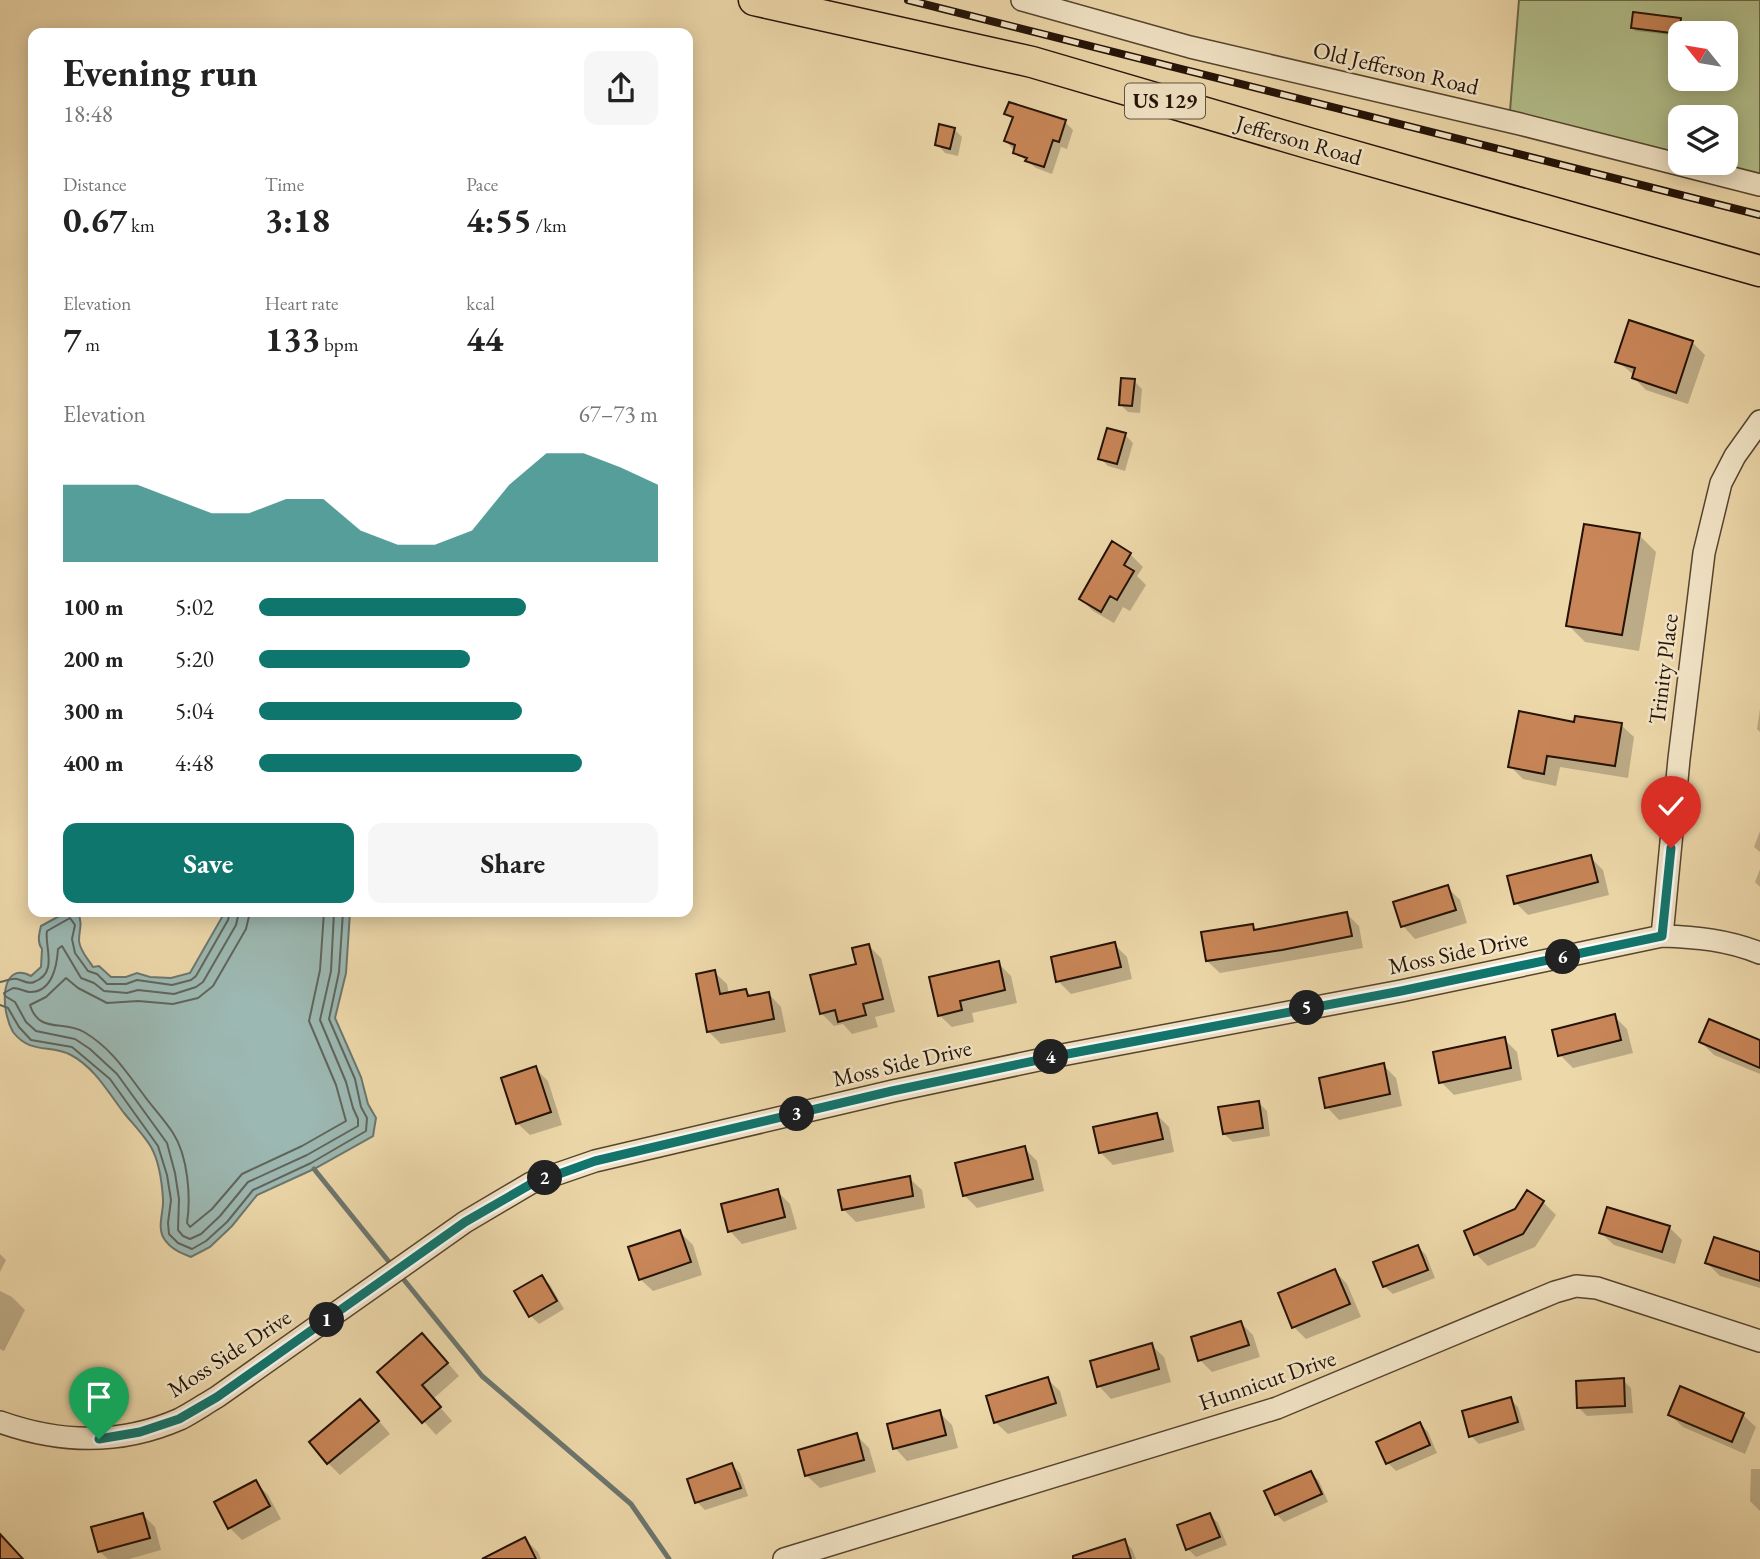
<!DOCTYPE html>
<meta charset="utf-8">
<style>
:root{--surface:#fff;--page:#f6f6f6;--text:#222;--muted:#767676;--accent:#0f766e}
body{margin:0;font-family:"EB Garamond",serif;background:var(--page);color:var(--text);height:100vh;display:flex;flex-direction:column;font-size:26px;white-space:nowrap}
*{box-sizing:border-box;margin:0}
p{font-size:23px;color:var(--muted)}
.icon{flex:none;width:38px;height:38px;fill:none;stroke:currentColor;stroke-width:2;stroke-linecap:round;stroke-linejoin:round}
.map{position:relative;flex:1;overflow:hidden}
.panel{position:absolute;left:28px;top:28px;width:665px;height:889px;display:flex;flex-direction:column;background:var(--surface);border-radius:14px;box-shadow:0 4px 18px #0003}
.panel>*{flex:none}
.needle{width:46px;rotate:300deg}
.controls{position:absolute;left:1668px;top:21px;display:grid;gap:14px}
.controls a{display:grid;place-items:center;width:70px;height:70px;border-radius:14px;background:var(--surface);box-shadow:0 4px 18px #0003;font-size:35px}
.pin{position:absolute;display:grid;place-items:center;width:60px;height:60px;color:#fff;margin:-72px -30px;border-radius:50% 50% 50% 0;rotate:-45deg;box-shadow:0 0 7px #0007}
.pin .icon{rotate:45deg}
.km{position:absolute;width:35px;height:35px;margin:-18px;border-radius:50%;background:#222;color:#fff;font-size:19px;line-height:35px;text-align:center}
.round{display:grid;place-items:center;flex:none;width:74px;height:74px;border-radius:14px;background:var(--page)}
.head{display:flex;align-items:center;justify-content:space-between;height:119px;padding:0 35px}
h1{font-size:38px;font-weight:700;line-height:52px}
.metrics{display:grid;grid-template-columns:repeat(3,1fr);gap:10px;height:119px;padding:7px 35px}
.metrics div{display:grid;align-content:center}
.metrics b{font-size:35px;font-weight:700}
.metrics small{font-size:19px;font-weight:400}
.metrics p{font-size:19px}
.chart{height:196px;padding:14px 35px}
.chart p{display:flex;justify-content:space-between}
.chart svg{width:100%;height:126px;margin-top:7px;fill:var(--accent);opacity:.7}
.action{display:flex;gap:14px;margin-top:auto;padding:14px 35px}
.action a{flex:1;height:80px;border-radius:14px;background:var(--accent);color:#fff;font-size:28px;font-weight:700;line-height:80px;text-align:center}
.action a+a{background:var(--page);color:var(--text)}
ul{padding:0 35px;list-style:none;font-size:23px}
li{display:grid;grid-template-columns:112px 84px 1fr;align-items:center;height:52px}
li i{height:18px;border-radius:9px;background:var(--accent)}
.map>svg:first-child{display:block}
.green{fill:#b3c08c;stroke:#6b694a;stroke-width:2;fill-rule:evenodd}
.water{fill:#9cb8b2;stroke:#6c766e;stroke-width:2}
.shadow{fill:#0003}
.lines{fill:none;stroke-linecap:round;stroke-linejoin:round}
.shore{stroke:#60655c;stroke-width:2}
.stream{stroke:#6c766e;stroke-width:5}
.building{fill:#c98658;stroke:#231207;stroke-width:2}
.minor-casing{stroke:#564430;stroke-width:24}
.highway-casing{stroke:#231207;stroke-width:33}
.minor{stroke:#f3e6c8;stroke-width:21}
.highway{stroke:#edd8aa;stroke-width:30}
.rail-casing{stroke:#231207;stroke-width:8}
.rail{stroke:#f3e6c8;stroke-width:5;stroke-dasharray:16;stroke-linecap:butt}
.route-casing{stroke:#fff;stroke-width:14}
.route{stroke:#0f766e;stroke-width:9}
.labels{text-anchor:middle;stroke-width:5;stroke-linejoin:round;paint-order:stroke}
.shield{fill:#f3e6c8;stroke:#615241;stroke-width:2}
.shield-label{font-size:21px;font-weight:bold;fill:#231207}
.street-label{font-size:23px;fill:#231207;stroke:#f3e6c8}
</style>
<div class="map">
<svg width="1760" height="1559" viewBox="0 0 1760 1559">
<rect width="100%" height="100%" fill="#edd8aa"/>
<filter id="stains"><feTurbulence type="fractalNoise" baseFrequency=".00286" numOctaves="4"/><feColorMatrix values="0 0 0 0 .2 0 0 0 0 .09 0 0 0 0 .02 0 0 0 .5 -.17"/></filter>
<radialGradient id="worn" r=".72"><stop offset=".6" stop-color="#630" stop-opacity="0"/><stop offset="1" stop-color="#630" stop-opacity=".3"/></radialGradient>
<path class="green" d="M1519 0H1760V191L1509 123ZM1680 33H1726V79H1680ZM1680 117H1726V163H1680Z"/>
<path class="water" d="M78 912C83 926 79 928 79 941 80 951 88 959 93 967L99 966 111 977H126L137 973 150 977 171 978 190 973 225 912H350L346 973 335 1018 361 1077 368 1104 376 1118 373 1136 314 1169 257 1195 232 1226 210 1247 191 1257C181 1253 171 1249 165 1240 156 1228 164 1212 163 1199 162 1183 159 1161 151 1147 144 1135 133 1124 124 1113 108 1092 95 1068 71 1055 50 1044 31 1055 13 1032 0 1009 0 960 31 976L41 967 42 949C37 942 39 934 41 926L63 914Z"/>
<path class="shadow" d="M1680 19 1684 23 1680 36 1636 31 1633 28Z
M1006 113 1065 122 1073 130 1067 149 1061 147 1052 174 1036 168 1015 152 1006 141 1013 120Z
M954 129 962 137 958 156 945 153 937 144Z
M1692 342 1705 355 1688 404 1646 390 1634 378V375L1617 361Z
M1134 381 1142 389 1140 413 1128 412 1120 404Z
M1125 435 1133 443 1125 471 1108 466 1100 458Z
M1639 535 1656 552 1639 651 1585 642 1568 625Z
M1112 544 1130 554 1143 567 1137 576 1146 585 1130 611 1123 607 1114 623 1093 611 1081 599Z
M1760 709V732L1757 729Z
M1576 724 1621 725 1634 737 1628 778 1560 767 1556 786 1523 779 1510 766Z
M1760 831V852L1754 847Z
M1590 857 1603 870 1609 895 1528 915 1516 903Z
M1760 869V887L1755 882Z
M1447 887 1460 900 1467 923 1415 939 1403 926Z
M1346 913 1359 926 1363 948 1220 973 1207 961 1252 926 1257 931Z
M1114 944 1127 957 1132 979 1071 994 1058 981Z
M869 946 881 958 895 1012 875 1017 878 1027 852 1034 843 1024 834 1026 821 1013 858 965Z
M998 963 1011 976 1017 1003 972 1013 974 1022 952 1027 939 1015Z
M714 972 727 984 729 994 746 991 752 997 769 994 781 1007 786 1032 721 1044 708 1031Z
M1614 1016 1627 1029 1633 1053 1573 1068 1560 1055Z
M1504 1039 1517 1052 1522 1080 1454 1095 1441 1082Z
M1701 1042H1760V1074L1714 1055Z
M1383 1065 1396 1078 1402 1106 1339 1120 1327 1107Z
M535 1068 548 1081 562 1125 530 1135 517 1123Z
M1259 1103 1267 1111 1270 1136 1233 1142 1224 1134Z
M1157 1115 1169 1127 1174 1152 1113 1165 1100 1152Z
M1024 1148 1037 1161 1044 1191 977 1208 964 1195Z
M909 1178 922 1190 925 1208 856 1222 843 1209Z
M777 1191 790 1204 797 1229 742 1244 730 1231Z
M1543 1202 1556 1215 1535 1247 1488 1266 1476 1254Z
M1608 1209 1670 1228 1682 1240 1675 1264 1614 1245 1601 1233Z
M680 1232 693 1245 702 1275 653 1291 640 1279Z
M1418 1247 1426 1255 1435 1278 1393 1294 1384 1286Z
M0 1254 6 1260 0 1272Z
M1760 1254V1288L1720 1276 1707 1263Z
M1335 1271 1347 1284 1361 1317 1306 1339 1294 1327Z
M542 1277 550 1285 564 1309 539 1324 531 1316Z
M0 1291 12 1297 25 1310 4 1351 0 1349Z
M1241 1323 1253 1335 1260 1357 1212 1372 1200 1360Z
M1151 1345 1164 1357 1171 1382 1111 1399 1099 1386Z
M434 1347 459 1376 433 1399 452 1421 436 1435 380 1372Z
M1047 1379 1060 1391 1067 1416 1008 1434 995 1422Z
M1623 1380 1631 1388 1633 1413 1587 1416 1578 1407Z
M1681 1388 1743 1415 1756 1427 1745 1454 1683 1427 1670 1415Z
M1510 1399 1518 1407 1525 1430 1479 1444 1471 1436Z
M939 1412 952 1425 958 1448 907 1461 895 1448Z
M373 1414 390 1434 340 1475 328 1463Z
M1420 1424 1428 1432 1437 1453 1396 1471 1388 1463Z
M856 1435 869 1448 876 1472 820 1488 807 1476 800 1451Z
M732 1465 740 1473 748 1496 705 1510 697 1502Z
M1751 1469H1760V1511L1750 1501Z
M1311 1473 1319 1481 1328 1502 1284 1522 1276 1514Z
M255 1482 268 1495 281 1519 242 1540 230 1528Z
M143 1515 155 1527 161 1550 129 1559H108L99 1551Z
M1210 1515 1218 1523 1227 1545 1196 1557 1188 1549Z
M525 1539 538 1552 541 1559H486Z
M1124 1541 1132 1549 1136 1559H1096Z"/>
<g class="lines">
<path class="shore" d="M239 912 236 925 203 982 196 987 174 994 138 990 127 993 104 991 94 983 81 978 62 946 58 949C57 966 52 993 29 992 24 991 18 988 13 988L4 993 5 996 15 1002 26 1022 36 1031 75 1039 90 1049 117 1074 167 1143 175 1173 179 1199 178 1230 183 1236 190 1239 201 1234 220 1216 248 1182 307 1155 358 1126V1119L353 1108 346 1082 320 1020 331 971 334 912
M250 912 246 929 213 986 198 998 173 1004 138 1001 107 1003 78 988 66 978 46 997 30 1005C39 1034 63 1020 84 1032 111 1048 125 1070 143 1094 153 1108 164 1119 173 1133 188 1156 191 1197 187 1223L190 1227 212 1209 242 1174 302 1146 346 1121 336 1085 309 1021 320 970 324 912
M0 982C6 981 11 978 17 979 23 980 28 985 34 982 59 973 44 946 47 931L70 918 75 925 72 939 75 953 88 971 97 974 107 984H126L137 980 172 985 191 980 196 976 228 920 230 912
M0 1005 8 1008 19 1027 31 1040 72 1047 110 1079 158 1146 167 1175 171 1200 168 1223 169 1234 178 1243 192 1249 206 1241 227 1222 253 1190 311 1163 366 1131 367 1118 361 1107 355 1079 329 1019 339 972 343 912"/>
<path class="stream" d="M314 1169 394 1268
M400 1275 482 1376 631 1504 669 1559"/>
</g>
<path class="building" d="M1633 12 1681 18 1679 34 1631 28Z
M1009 102 1066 120 1059 142 1053 140 1044 167 1025 161 1027 158 1013 153 1015 145 1004 141 1013 117 1004 114Z
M939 124 955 128 950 149 935 145Z
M1629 320 1693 341 1676 393 1632 378 1635 368 1615 362Z
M1121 378 1135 379 1132 406 1119 405Z
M1107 428 1126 433 1117 464 1098 459Z
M1584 524 1640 533 1622 635 1566 626Z
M1112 541 1131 553 1124 565 1134 571 1117 600 1110 596 1101 612 1079 599Z
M1519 711 1574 722 1575 716 1622 723 1615 766 1547 756 1544 774 1508 767Z
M1591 855 1598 882 1514 904 1507 876Z
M1448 885 1456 910 1401 927 1393 902Z
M1347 912 1352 936 1282 950 1206 961 1201 932 1253 924 1254 930Z
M1115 942 1121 967 1056 982 1051 957Z
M869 944 883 999 863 1004 866 1015 838 1022 835 1010 820 1014 810 975 856 964 852 948Z
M999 961 1005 990 960 1001 962 1010 938 1016 929 977Z
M715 970 720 994 746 989 748 996 769 992 774 1019 707 1032 696 974Z
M1615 1014 1621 1040 1558 1056 1552 1030Z
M1709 1019 1760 1040V1068L1699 1042Z
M1505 1037 1511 1068 1439 1083 1433 1052Z
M1384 1063 1390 1094 1325 1108 1319 1078Z
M536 1066 551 1112 516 1124 501 1078Z
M1259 1101 1263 1128 1223 1134 1218 1107Z
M1157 1113 1163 1139 1099 1153 1093 1127Z
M1025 1146 1033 1179 963 1196 955 1163Z
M910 1176 913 1196 842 1210 838 1190Z
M778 1189 785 1217 728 1232 721 1204Z
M1527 1190 1544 1201 1523 1234 1474 1255 1464 1231 1515 1209Z
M1607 1207 1670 1226 1662 1252 1599 1233Z
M680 1230 691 1262 639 1280 628 1247Z
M1714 1237 1760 1252V1281L1705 1263Z
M1418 1245 1428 1270 1383 1287 1373 1262Z
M1335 1269 1350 1304 1292 1328 1278 1293Z
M542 1275 557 1301 529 1317 514 1291Z
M1241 1321 1249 1345 1198 1361 1191 1337Z
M422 1333 448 1363 422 1385 441 1407 422 1423 377 1372Z
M1152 1343 1159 1369 1097 1387 1090 1361Z
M1048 1377 1056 1403 994 1423 986 1396Z
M1624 1378 1625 1406 1577 1408 1576 1381Z
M1680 1386 1744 1413 1732 1442 1668 1415Z
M1511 1397 1518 1422 1469 1437 1462 1411Z
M360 1399 379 1421 327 1464 309 1442Z
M940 1410 946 1435 893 1449 887 1424Z
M1420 1422 1430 1445 1386 1464 1376 1442Z
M857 1433 864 1460 805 1476 798 1450Z
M732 1463 741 1488 695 1503 687 1479Z
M1311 1471 1322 1494 1275 1515 1264 1491Z
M256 1480 270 1506 228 1529 214 1502Z
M143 1513 150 1538 98 1552 91 1527Z
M1210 1513 1220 1537 1186 1550 1177 1525Z
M0 1534 23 1559H0Z
M525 1537 536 1559H482Z
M1125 1539 1131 1559H1073V1556Z"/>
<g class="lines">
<g class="minor-casing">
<path id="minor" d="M1022 0 1190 47 1520 124 1760 185
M1662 936 1679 759 1704 553 1721 483 1735 456 1760 421
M0 1422C59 1443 121 1445 180 1419 192 1413 205 1404 217 1397L465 1222 531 1183 595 1161 893 1091 1062 1055 1401 991 1662 936C1697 937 1727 940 1760 953
M784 1559 1277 1408 1555 1292 1576 1286 1597 1288 1760 1341"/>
</g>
<g class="highway-casing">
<path id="highway" d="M754 0 1032 62 1308 143 1760 271"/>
</g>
<use href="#minor" class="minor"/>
<use href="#highway" class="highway"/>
<g class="rail-casing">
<path id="rail" d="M908 0 1760 215"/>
</g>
<use href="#rail" class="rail"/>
</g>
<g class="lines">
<g class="route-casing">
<path id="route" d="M99 1439 140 1432 179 1419 217 1397 465 1222 531 1184 595 1161 892 1091 1062 1055 1401 991 1662 936 1671 848"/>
</g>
<use href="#route" class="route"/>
</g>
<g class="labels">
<rect class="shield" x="1125" y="83.5" width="80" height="35" rx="5"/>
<g class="shield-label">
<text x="1165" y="108">US 129</text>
</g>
<g class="street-label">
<text transform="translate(1396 68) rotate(13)" y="8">Old Jefferson Road</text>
<text transform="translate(1299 140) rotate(16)" y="8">Jefferson Road</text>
<text transform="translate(1663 669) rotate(-83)" y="8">Trinity Place</text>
<text transform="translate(1458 952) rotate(-12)" y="8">Moss Side Drive</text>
<text transform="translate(902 1063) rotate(-13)" y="8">Moss Side Drive</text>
<text transform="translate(229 1353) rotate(-33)" y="8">Moss Side Drive</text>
<text transform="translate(1267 1380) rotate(-19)" y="8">Hunnicut Drive</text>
</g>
</g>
<rect width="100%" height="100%" filter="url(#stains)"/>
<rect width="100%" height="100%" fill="url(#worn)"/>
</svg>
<div class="controls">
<a><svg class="needle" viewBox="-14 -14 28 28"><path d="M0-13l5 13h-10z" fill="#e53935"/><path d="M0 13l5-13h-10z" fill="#767676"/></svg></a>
<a><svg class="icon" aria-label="layers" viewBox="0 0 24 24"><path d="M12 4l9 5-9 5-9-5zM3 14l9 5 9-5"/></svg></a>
</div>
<div class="pin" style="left:99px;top:1439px;background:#1e9e55"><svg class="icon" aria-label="arrive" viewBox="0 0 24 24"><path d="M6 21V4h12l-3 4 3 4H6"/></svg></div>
<div class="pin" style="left:1671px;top:848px;background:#d93025"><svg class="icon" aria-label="check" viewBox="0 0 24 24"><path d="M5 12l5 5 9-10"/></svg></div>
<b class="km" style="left:327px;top:1320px">1</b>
<b class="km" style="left:545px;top:1178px">2</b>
<b class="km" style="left:797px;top:1114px">3</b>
<b class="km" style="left:1051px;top:1057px">4</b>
<b class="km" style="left:1307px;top:1008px">5</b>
<b class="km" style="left:1563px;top:957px">6</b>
<section class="panel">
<div class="head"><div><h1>Evening run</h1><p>18:48</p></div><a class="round"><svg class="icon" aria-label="share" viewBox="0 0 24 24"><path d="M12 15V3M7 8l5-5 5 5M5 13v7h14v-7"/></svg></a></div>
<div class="metrics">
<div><p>Distance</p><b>0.67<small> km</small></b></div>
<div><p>Time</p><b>3:18</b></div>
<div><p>Pace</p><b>4:55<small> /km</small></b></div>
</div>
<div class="metrics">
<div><p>Elevation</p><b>7<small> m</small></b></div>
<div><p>Heart rate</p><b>133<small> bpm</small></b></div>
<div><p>kcal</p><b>44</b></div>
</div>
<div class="chart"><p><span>Elevation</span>67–73 m</p>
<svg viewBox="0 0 160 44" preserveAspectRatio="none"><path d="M0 44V17L10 17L20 17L30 22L40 27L50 27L60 22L70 22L80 33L90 38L100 38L110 33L120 17L130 6L140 6L150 11L160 17V44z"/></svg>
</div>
<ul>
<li><b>100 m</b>5:02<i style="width:67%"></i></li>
<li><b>200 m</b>5:20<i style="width:53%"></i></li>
<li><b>300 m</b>5:04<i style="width:66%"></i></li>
<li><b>400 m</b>4:48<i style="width:81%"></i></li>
</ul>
<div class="action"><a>Save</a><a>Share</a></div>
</section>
</div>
